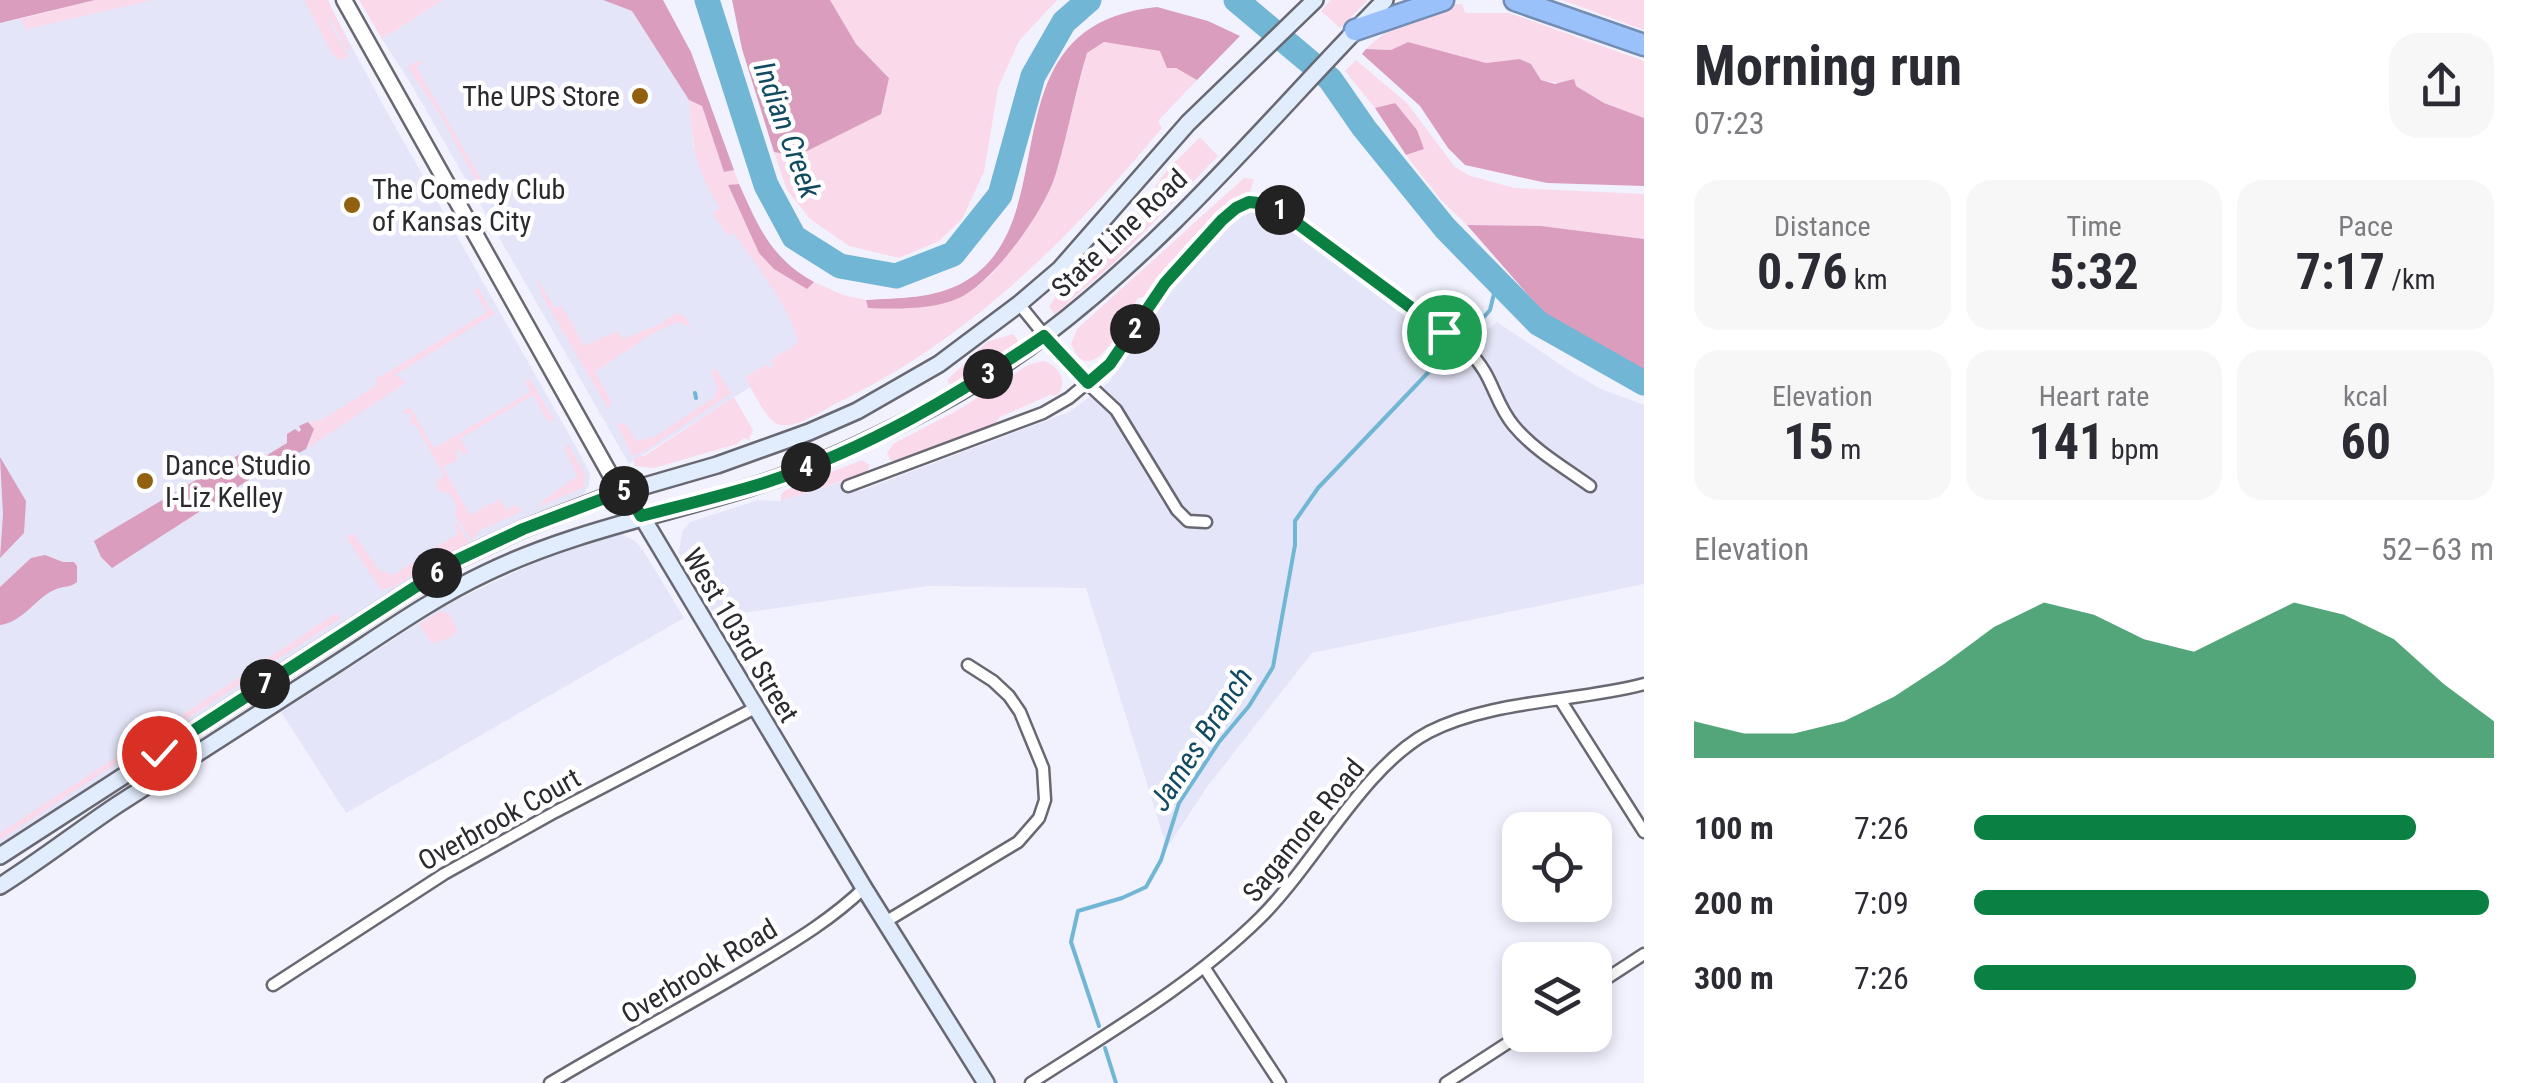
<!DOCTYPE html>
<meta charset="utf-8">
<style>
:root{--surface:#fff;--page:#f7f7f7;--text:#2b2b33;--muted:#7c7c81;--accent:#0b8043}
body{margin:0;font-family:"Roboto Condensed",sans-serif;background:var(--page);color:var(--text);height:100vh;display:flex;flex-direction:column;font-size:38px;white-space:nowrap}
*{box-sizing:border-box;margin:0}
p{font-size:32px;color:var(--muted)}
.icon{flex:none;width:55px;height:55px;fill:none;stroke:currentColor;stroke-width:2;stroke-linecap:round;stroke-linejoin:round}
.map{position:relative;flex:1;overflow:hidden}
.sheet{display:flex;flex-direction:column;background:var(--surface);width:900px}
.sheet>*{flex:none}
.controls{position:absolute;left:1502px;top:812px;display:grid;gap:20px}
.controls a{display:grid;place-items:center;width:110px;height:110px;border-radius:20px;background:var(--surface);box-shadow:0 5px 15px #0003;font-size:50px}
.pin{position:absolute;display:grid;place-items:center;width:85px;height:85px;color:#fff;margin:-42px;border:5px solid #fff;border-radius:50%;box-shadow:0 2px 10px #0007}
.km{position:absolute;width:50px;height:50px;margin:-25px;border-radius:50%;background:#222;color:#fff;font-size:28px;line-height:50px;text-align:center}
.round{display:grid;place-items:center;flex:none;width:105px;height:105px;border-radius:30px;background:var(--page)}
.head{display:flex;align-items:center;justify-content:space-between;height:170px;padding:0 50px}
h1{font-size:55px;font-weight:700;line-height:75px}
.stats{display:grid;grid-template-columns:repeat(3,1fr);gap:15px;height:170px;padding:10px 50px}
.stats div{display:grid;align-content:center;border-radius:25px;background:var(--page);text-align:center}
.stats b{font-size:50px;font-weight:700}
.stats small{font-size:28px;font-weight:400}
.stats p{font-size:28px}
.chart{height:280px;padding:20px 50px}
.chart p{display:flex;justify-content:space-between}
.chart svg{width:100%;height:180px;margin-top:10px;fill:var(--accent);opacity:.7}
ul{padding:0 50px;list-style:none;font-size:32px}
li{display:grid;grid-template-columns:160px 120px 1fr;align-items:center;height:75px}
li i{height:25px;border-radius:12px;background:var(--accent)}
main{display:flex;flex:1;min-height:0}
.map>svg:first-child{display:block}
.built{fill:#e5e5f9}
.green{fill:#fad9ea}
.forest{fill:#da9dbe}
.lines{fill:none;stroke-linecap:round;stroke-linejoin:round}
.stream{stroke:#71b6d5;stroke-width:4}
.river{stroke:#71b6d5;stroke-width:25}
.minor-casing{stroke:#686873;stroke-width:15}
.tertiary-casing{stroke:#686873;stroke-width:19}
.secondary-casing{stroke:#686873;stroke-width:20}
.motorway-casing{stroke:#738cb2;stroke-width:25}
.minor{stroke:#fff;stroke-width:10}
.tertiary{stroke:#fff;stroke-width:14}
.secondary{stroke:#e1ecfd;stroke-width:15}
.motorway{stroke:#9ac1f9;stroke-width:20}
.route-casing{stroke:#fff;stroke-width:20}
.route{stroke:#0b8043;stroke-width:12}
.poi-dot{fill:#926110;stroke:#fff;stroke-width:4}
.labels{text-anchor:middle;stroke-width:9;stroke-linejoin:round;paint-order:stroke}
.poi-label{font-size:28px;fill:#2a2a2f;stroke:#fff;text-anchor:start}
.street-label{font-size:28px;fill:#2a2a2f;stroke:#fff}
.water-label{font-size:30px;font-style:italic;fill:#124b61;stroke:#fff}
</style>
<main>
<div class="map">
<svg width="1644" height="1083" viewBox="0 0 1644 1083">
<rect width="100%" height="100%" fill="#f2f2ff"/>
<path class="built" d="M107 0H327L383 105 584 461 590 473 589 485 583 495 573 501 507 526 449 555 0 846V23Z
M443 0H603L632 11 689 100 693 146 813 347 629 464 411 84 382 39Z
M1252 212H1263L1274 219 1457 355 1497 322 1570 371 1599 388 1644 405V584L1312 653 1207 787 1167 848 1086 588 928 586 715 617 679 553 682 532 690 522 758 500 781 501 853 478 860 491 1069 412 1109 382 1172 288 1239 216Z
M621 534 635 541 643 550 684 618 346 813 281 712 448 604 547 557 609 535Z"/>
<path class="green" d="M95 0H153L26 29 20 19Z
M304 0H328L352 51 346 48 330 19 328 20 349 57 339 60 332 54Z
M359 0H443L382 39Z
M830 0H1057L1019 41 998 88 984 172 962 219 939 241 899 258 849 246 810 219 787 190 774 152 797 156 889 77 856 44Z
M1331 0H1368L1340 28 1321 11Z
M1562 0H1644V30Z
M1462 4 1465 13H1509L1644 61V118L1604 103 1576 86 1541 80 1531 64 1521 59 1486 63 1408 42 1391 50 1366 49C1391 25 1427 5 1462 4Z
M1104 42 1160 51 1176 68 1197 80 1158 121 1162 128C1069 239 970 339 837 403 823 410 798 428 781 425 766 423 753 390 745 377L767 364 770 368 774 366 771 360 798 343C789 303 756 267 734 233L728 236 714 216 713 213 720 208C694 167 693 148 689 100L702 106 724 171 734 170 739 184 728 186 759 253 807 289 814 282 843 295 866 300 868 308 928 306 978 286 993 273 1024 233 1055 177 1087 53Z
M420 60 423 62 417 68 484 184 492 180 497 184 498 190 485 198 441 116 407 67Z
M1356 60 1407 103 1455 167 1468 175 1514 188 1644 194V239L1541 226 1467 225 1441 200 1406 155 1423 149 1395 103 1375 108 1345 71Z
M1200 137 1218 156 1114 263 1055 314 1049 307 1057 294 1134 218 1166 171Z
M1244 178 1254 179 1249 196C1214 205 1165 267 1146 297L1138 298C1127 315 1092 396 1071 344L1077 329Z
M535 276 555 308 561 305 585 346 617 331 623 339 660 324 676 313 684 316 704 350 690 327 677 322 650 335 595 372 612 403 608 409 542 296Z
M478 287 490 309 496 313 395 375 407 382 306 449 314 430 310 423 316 419 318 422 377 385 376 379 487 312 474 290Z
M1013 334 1019 342 951 386 947 380 987 342Z
M1043 361C1059 365 1068 381 1058 395H1050L1000 417 993 426 897 462 890 460 887 453 893 444 958 410 1028 365Z
M715 368 732 393 642 453 632 455 616 423 625 424 637 441 654 437 715 397 717 386 711 372Z
M529 378 555 421 547 420 533 395 460 439 469 452 463 455 460 449 455 452 458 459 443 467 470 515 500 499 506 510 516 505 523 511 480 530 472 541 454 514 457 506 449 493 440 492 435 482 444 476 415 424 410 426V414L402 413 404 410 410 407 434 448 530 392 525 382Z
M734 397 753 430 749 440 744 438 737 444 654 468 635 466 633 458 644 456Z
M567 443 585 473 584 487 541 506V502L577 476 564 448Z
M862 460 870 465 866 473 781 501V494L786 490Z
M454 519 469 542 393 587 381 590 347 539 348 535 354 534 379 570 393 575 457 534Z
M441 611 450 614 457 631 452 637 432 644 419 624Z
M336 613 341 618 185 720 182 715Z
M132 747 137 750 0 840V833Z"/>
<path class="forest" d="M0 0H95L0 23Z
M603 0H663L691 52 734 170 724 172 702 106 689 100 632 11Z
M732 0H830L856 44 889 78 881 114 797 156 774 152 742 49Z
M1157 7 1208 21 1240 36 1197 80 1176 68H1167L1160 51 1104 42 1087 53C1075 93 1068 133 1056 173 1046 209 994 282 959 298 932 310 897 309 868 308L866 300C899 298 934 299 964 282 1071 221 980 25 1157 7Z
M1408 42 1486 63 1520 59 1531 64 1541 80 1555 84 1574 79 1576 86 1604 103 1644 118V186L1547 183 1465 165 1448 148 1420 106 1362 54 1366 49 1391 50Z
M1395 103 1417 130 1424 149 1406 155 1375 108Z
M739 184C759 228 771 258 814 282L807 289 774 269 759 253 728 185Z
M1467 225 1541 226 1644 239V371L1598 352 1558 329Z
M308 422 314 429 306 449 247 481 112 568 101 557 94 541 110 531 245 451 254 463 287 443V434L295 429 299 432 301 430 299 426Z
M0 457 26 501 24 533 0 558 3 514Z
M45 555 63 562H74L77 566V582C68 589 64 585 54 590 35 599 23 622 0 625V587L31 558Z"/>
<g class="lines">
<path class="stream" d="M1471 332 1490 310 1497 281
M695 393 696 398
M1099 1026 1071 942 1078 911 1122 898 1146 887 1161 860 1179 803 1219 742 1249 706 1273 667 1295 545V521L1318 488 1442 358
M1105 1048 1116 1083"/>
<path class="river" d="M707 0 766 185 794 237 840 266 896 276 953 254 1000 195 1033 76 1064 22 1089 0
M1236 0 1330 79 1364 128 1445 228 1538 323 1644 383"/>
<g class="minor-casing">
<path id="minor" d="M1019 304 1071 368 1116 410 1177 510 1188 521 1206 522
M848 486 1043 413 1069 398 1110 364 1165 283 1236 208 1249 202 1267 203 1282 211 1468 351C1494 375 1493 401 1514 426 1534 450 1565 468 1590 486
M1561 701 1644 832
M885 922 1018 842 1039 818 1045 800 1043 768 1020 712 1009 696 993 681 968 665
M1204 967 1280 1083
M273 985 444 874 555 812 755 708
M1595 986 1644 954
M550 1083C618 1042 689 1005 757 964 795 941 832 919 864 888
M1031 1083C1110 1032 1193 984 1260 918 1314 865 1364 766 1429 732 1491 700 1576 702 1644 684
M1446 1083 1520 1035"/>
</g>
<g class="tertiary-casing">
<path id="tertiary" d="M344 0 611 476 626 490"/>
</g>
<g class="secondary-casing">
<path id="secondary" d="M626 490 864 888 986 1083
M0 856 457 560 523 529 603 498 717 465 809 432 857 411 939 364 1019 304 1060 269 1188 123 1315 0
M0 886C40 861 78 831 117 805 190 758 263 711 336 664 384 633 433 598 486 573 595 520 717 507 827 459 903 425 979 386 1045 335 1172 239 1274 113 1385 0"/>
</g>
<g class="motorway-casing">
<path id="motorway" d="M1515 0 1644 45
M1355 30 1443 0"/>
</g>
<use href="#minor" class="minor"/>
<use href="#tertiary" class="tertiary"/>
<use href="#secondary" class="secondary"/>
<use href="#motorway" class="motorway"/>
</g>
<g class="lines">
<g class="route-casing">
<path id="route" d="M159 753 457 560 523 529 626 490 641 516C683 505 725 495 767 482 867 449 958 395 1044 336L1088 383 1110 364 1165 283 1222 220 1236 208 1249 202 1268 204 1282 212 1444 332"/>
</g>
<use href="#route" class="route"/>
</g>
<g class="poi-dot">
<circle cx="640" cy="96" r="10"/>
<circle cx="352" cy="205" r="10"/>
<circle cx="145" cy="481" r="10"/>
</g>
<g class="labels">
<g class="poi-label">
<text x="620" y="106" text-anchor="end">The UPS Store</text>
<text x="372" y="199">The Comedy Club<tspan x="372" dy="32">of Kansas City</tspan></text>
<text x="165" y="475">Dance Studio<tspan x="165" dy="32">I-Liz Kelley</tspan></text>
</g>
<g class="street-label">
<text transform="translate(1119 233) rotate(-43)" y="10">State Line Road</text>
<text transform="translate(741 635) rotate(59)" y="10">West 103rd Street</text>
<text transform="translate(499 819) rotate(-29)" y="10">Overbrook Court</text>
<text transform="translate(1303 830) rotate(-51)" y="10">Sagamore Road</text>
<text transform="translate(699 971) rotate(-31)" y="10">Overbrook Road</text>
</g>
<g class="water-label">
<text transform="translate(787 130) rotate(70)" y="10">Indian Creek</text>
<text transform="translate(1201 739) rotate(-57)" y="10">James Branch</text>
</g>
</g>
</svg>
<div class="controls">
<a><svg class="icon" aria-label="locate" viewBox="0 0 24 24"><circle cx="12" cy="12" r="6"/><path d="M12 2v4M12 18v4M2 12h4M18 12h4"/></svg></a>
<a><svg class="icon" aria-label="layers" viewBox="0 0 24 24"><path d="M12 4l9 5-9 5-9-5zM3 14l9 5 9-5"/></svg></a>
</div>
<div class="pin" style="left:1444px;top:332px;background:#1e9e55"><svg class="icon" aria-label="arrive" viewBox="0 0 24 24"><path d="M6 21V4h12l-3 4 3 4H6"/></svg></div>
<div class="pin" style="left:159px;top:753px;background:#d93025"><svg class="icon" aria-label="check" viewBox="0 0 24 24"><path d="M5 12l5 5 9-10"/></svg></div>
<b class="km" style="left:1280px;top:210px">1</b>
<b class="km" style="left:1135px;top:329px">2</b>
<b class="km" style="left:988px;top:374px">3</b>
<b class="km" style="left:806px;top:467px">4</b>
<b class="km" style="left:624px;top:491px">5</b>
<b class="km" style="left:437px;top:573px">6</b>
<b class="km" style="left:265px;top:684px">7</b>
</div>
<section class="sheet">
<div class="head"><div><h1>Morning run</h1><p>07:23</p></div><a class="round"><svg class="icon" aria-label="share" viewBox="0 0 24 24"><path d="M12 15V3M7 8l5-5 5 5M5 13v7h14v-7"/></svg></a></div>
<div class="stats">
<div><p>Distance</p><b>0.76<small> km</small></b></div>
<div><p>Time</p><b>5:32</b></div>
<div><p>Pace</p><b>7:17<small> /km</small></b></div>
</div>
<div class="stats">
<div><p>Elevation</p><b>15<small> m</small></b></div>
<div><p>Heart rate</p><b>141<small> bpm</small></b></div>
<div><p>kcal</p><b>60</b></div>
</div>
<div class="chart"><p><span>Elevation</span>52–63 m</p>
<svg viewBox="0 0 160 44" preserveAspectRatio="none"><path d="M0 44V35L10 38L20 38L30 35L40 29L50 21L60 12L70 6L80 9L90 15L100 18L110 12L120 6L130 9L140 15L150 26L160 35V44z"/></svg>
</div>
<ul>
<li><b>100 m</b>7:26<i style="width:85%"></i></li>
<li><b>200 m</b>7:09<i style="width:99%"></i></li>
<li><b>300 m</b>7:26<i style="width:85%"></i></li>
</ul>
</section>
</main>
